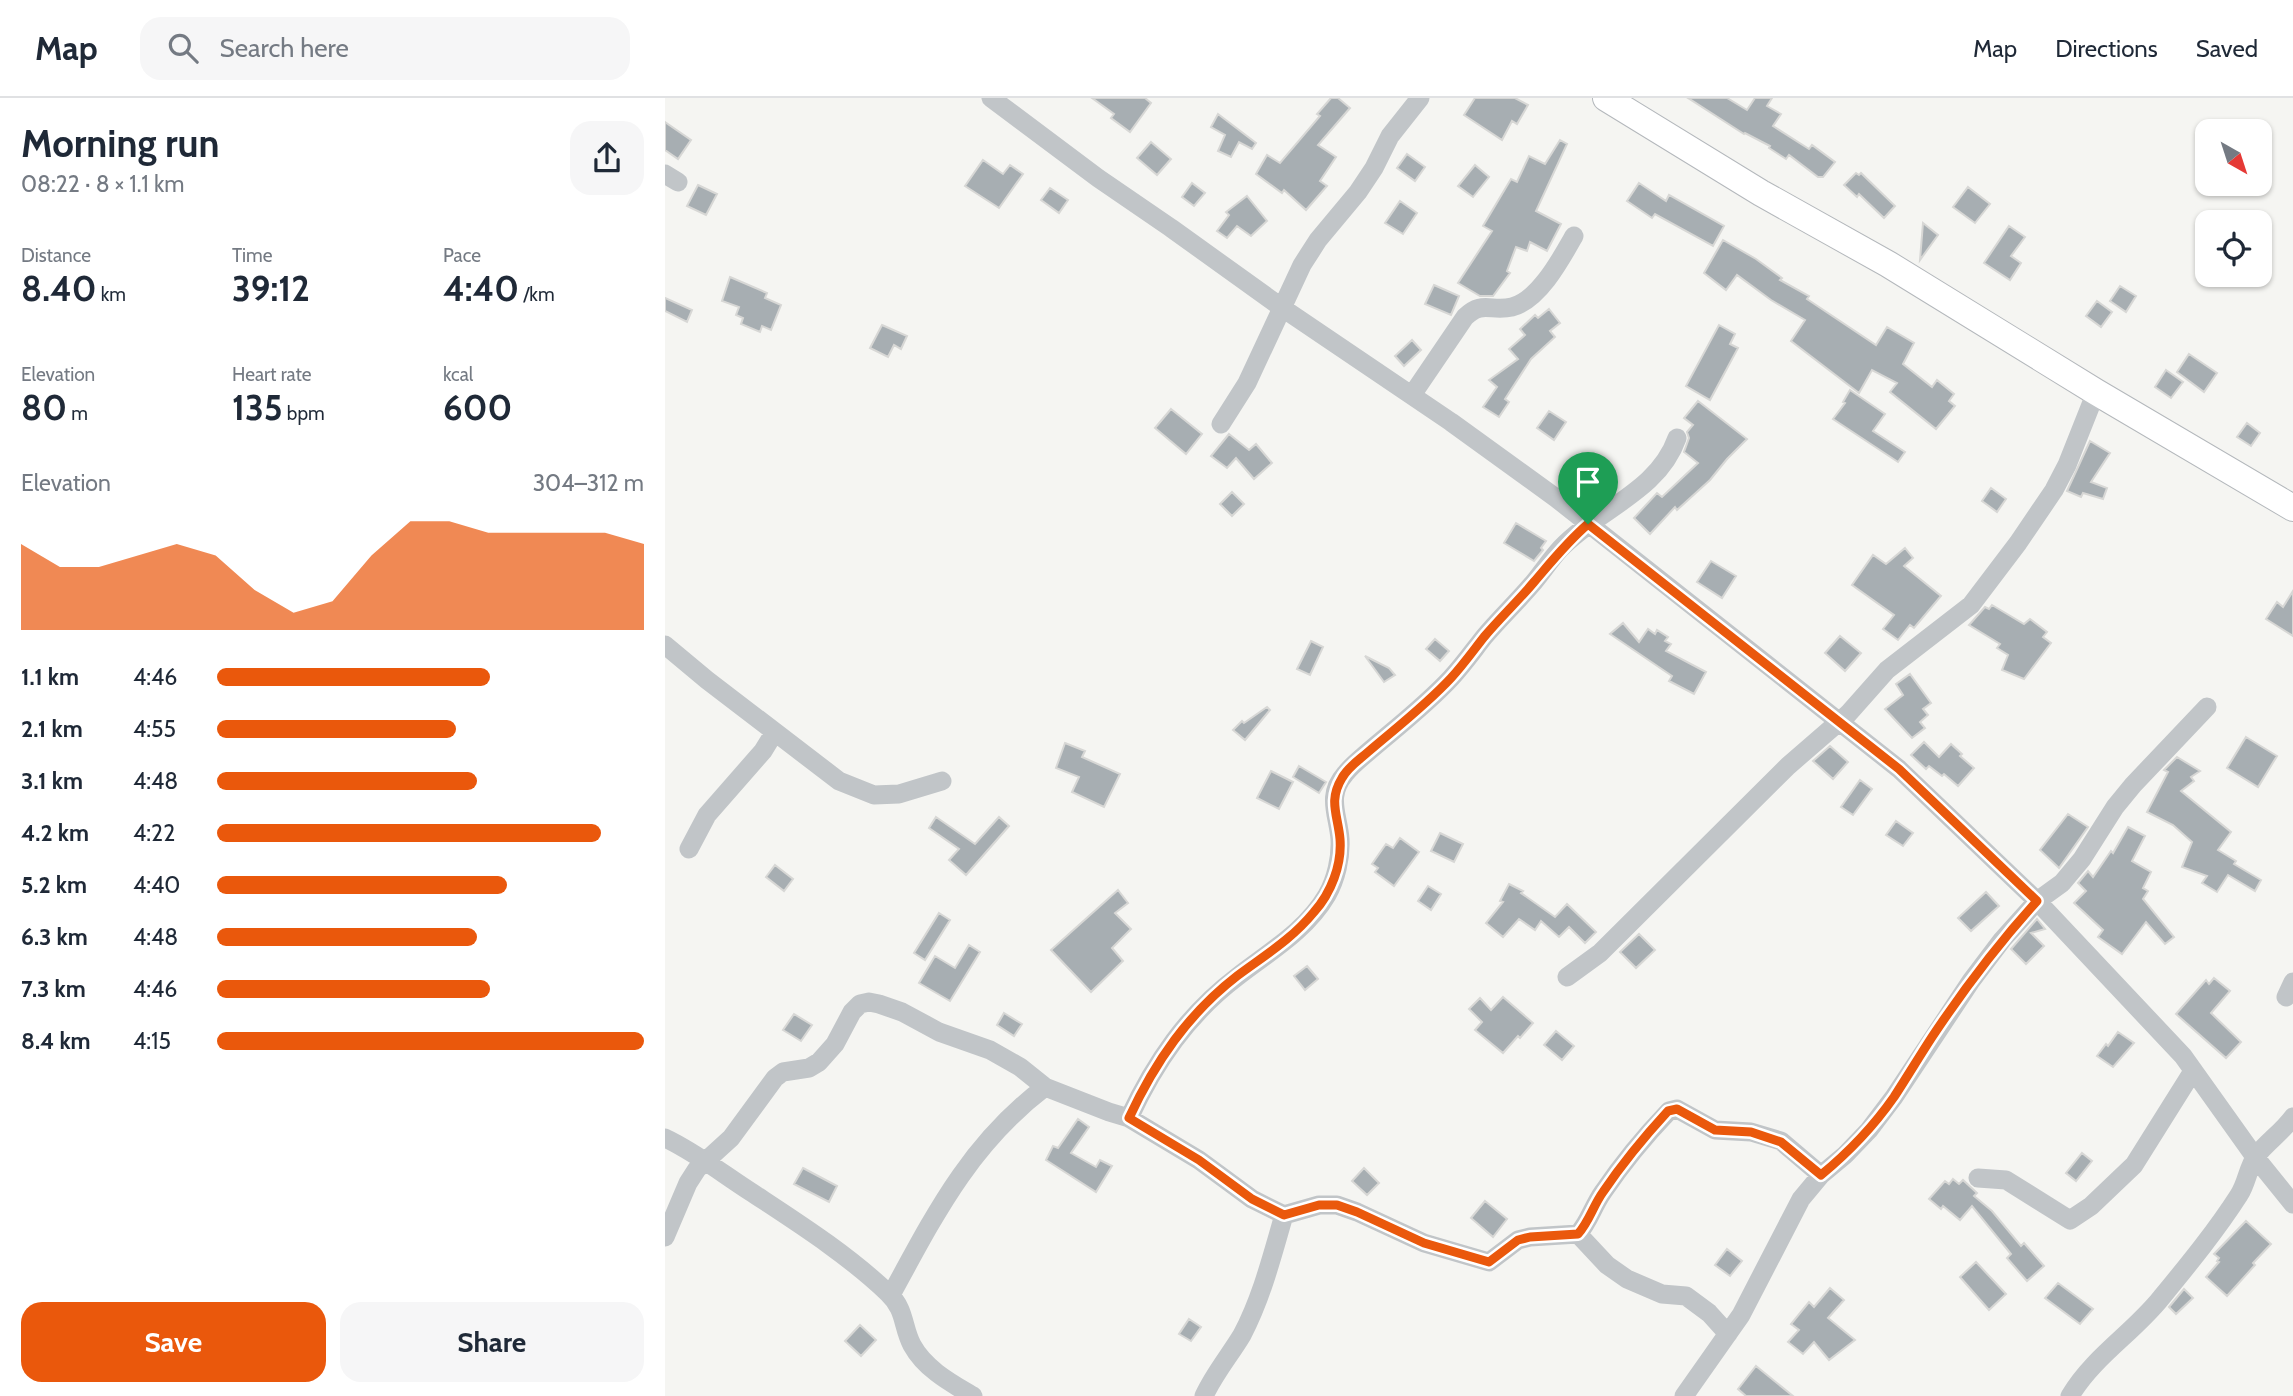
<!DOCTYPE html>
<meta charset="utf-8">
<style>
:root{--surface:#fff;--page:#f6f6f7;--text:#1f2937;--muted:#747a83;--line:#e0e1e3;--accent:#ea580c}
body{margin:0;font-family:Cabin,sans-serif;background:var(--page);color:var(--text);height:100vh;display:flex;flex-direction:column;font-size:26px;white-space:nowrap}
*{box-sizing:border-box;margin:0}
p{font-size:23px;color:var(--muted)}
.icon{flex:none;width:38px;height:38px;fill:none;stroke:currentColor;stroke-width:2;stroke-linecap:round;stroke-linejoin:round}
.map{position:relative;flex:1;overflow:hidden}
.details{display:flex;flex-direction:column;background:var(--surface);width:665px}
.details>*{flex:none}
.needle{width:46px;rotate:141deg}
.controls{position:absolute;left:1530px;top:21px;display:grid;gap:14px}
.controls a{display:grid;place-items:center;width:77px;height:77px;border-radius:14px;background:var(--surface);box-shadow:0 2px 5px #0004;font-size:35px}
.pin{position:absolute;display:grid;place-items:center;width:60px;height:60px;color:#fff;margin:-72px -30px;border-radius:50% 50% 50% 0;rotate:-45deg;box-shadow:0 0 7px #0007}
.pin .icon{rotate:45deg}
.round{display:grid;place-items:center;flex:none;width:74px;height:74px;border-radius:21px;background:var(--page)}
.overview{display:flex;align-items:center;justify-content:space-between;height:119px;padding:0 21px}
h1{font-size:38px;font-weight:700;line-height:52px}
.figures{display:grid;grid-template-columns:repeat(3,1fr);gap:10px;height:119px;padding:7px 21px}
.figures div{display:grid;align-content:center}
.figures b{font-size:35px;font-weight:700}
.figures small{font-size:19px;font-weight:400}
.figures p{font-size:19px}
.chart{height:196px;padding:14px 21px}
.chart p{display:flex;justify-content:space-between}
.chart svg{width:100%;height:126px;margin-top:7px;fill:var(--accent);opacity:.7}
.button{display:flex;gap:14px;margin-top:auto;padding:14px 21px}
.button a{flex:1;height:80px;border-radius:21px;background:var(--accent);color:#fff;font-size:28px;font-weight:700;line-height:80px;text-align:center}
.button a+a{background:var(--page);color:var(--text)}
ul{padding:0 21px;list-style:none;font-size:23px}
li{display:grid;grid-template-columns:112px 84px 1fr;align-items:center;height:52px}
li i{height:18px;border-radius:9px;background:var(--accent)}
header{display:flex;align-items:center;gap:42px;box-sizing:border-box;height:98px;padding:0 35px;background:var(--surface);border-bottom:2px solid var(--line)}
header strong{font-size:33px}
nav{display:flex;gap:38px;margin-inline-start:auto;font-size:24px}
.search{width:490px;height:63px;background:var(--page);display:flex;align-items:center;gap:18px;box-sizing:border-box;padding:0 24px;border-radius:21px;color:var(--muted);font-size:26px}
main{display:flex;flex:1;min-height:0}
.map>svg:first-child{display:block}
.building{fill:#a7aeb2;stroke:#d7d7d5;stroke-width:2}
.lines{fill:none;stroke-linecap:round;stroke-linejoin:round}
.secondary-casing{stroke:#b4b8bc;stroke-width:28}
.minor{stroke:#c1c5c8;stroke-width:19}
.secondary{stroke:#fff;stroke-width:26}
.route-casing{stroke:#fff;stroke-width:14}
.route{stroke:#ea580c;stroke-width:9}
</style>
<header>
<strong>Map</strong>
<div class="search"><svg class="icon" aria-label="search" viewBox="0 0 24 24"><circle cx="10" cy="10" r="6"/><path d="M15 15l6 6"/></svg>Search here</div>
<nav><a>Map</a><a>Directions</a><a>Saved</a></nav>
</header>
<main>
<section class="details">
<div class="overview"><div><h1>Morning run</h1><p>08:22 · 8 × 1.1 km</p></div><a class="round"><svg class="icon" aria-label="share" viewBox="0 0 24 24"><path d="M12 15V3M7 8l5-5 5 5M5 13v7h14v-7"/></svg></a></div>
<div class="figures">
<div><p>Distance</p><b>8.40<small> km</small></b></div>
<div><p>Time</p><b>39:12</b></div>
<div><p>Pace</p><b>4:40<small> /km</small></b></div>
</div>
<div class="figures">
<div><p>Elevation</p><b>80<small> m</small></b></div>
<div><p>Heart rate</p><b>135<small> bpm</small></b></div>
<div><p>kcal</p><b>600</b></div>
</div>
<div class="chart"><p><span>Elevation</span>304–312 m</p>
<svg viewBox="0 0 160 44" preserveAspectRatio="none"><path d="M0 44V14L10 22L20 22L30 18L40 14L50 18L60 30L70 38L80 34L90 18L100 6L110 6L120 10L130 10L140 10L150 10L160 14V44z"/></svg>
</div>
<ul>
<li><b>1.1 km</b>4:46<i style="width:64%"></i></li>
<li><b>2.1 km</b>4:55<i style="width:56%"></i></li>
<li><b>3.1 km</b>4:48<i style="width:61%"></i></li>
<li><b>4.2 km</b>4:22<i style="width:90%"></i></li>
<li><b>5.2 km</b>4:40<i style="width:68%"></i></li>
<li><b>6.3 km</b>4:48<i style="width:61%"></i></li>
<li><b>7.3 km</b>4:46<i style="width:64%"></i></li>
<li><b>8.4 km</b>4:15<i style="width:100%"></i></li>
</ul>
<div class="button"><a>Save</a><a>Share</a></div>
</section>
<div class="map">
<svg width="1628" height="1298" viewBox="0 0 1628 1298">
<rect width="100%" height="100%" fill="#f5f5f2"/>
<path class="building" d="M427 0H480L486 5 465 34 446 20 449 16Z
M666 0H673L685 10 653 47 671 59 655 83 662 88 641 112 619 92 617 95 591 76 602 57 615 65 655 18 652 16Z
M810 0H850L863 7 852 26 847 23 837 42 799 17Z
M1023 0H1062L1082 12 1090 0H1107L1102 8 1116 16 1108 28 1144 51 1147 47 1170 64 1158 79H1153L1124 57 1121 61 1104 50 1105 48 1080 35 1079 36Z
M553 16 591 45 587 51 574 44 566 59 553 53 560 37 546 29Z
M0 24 26 42 13 61 0 52Z
M895 42 902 46 871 113 896 126 882 153 865 144 862 153 851 149 842 173 845 175 828 198H815L793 185 827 133 818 128 846 81 852 84 864 58 880 66Z
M486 44 506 61 492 77 472 60Z
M742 56 760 69 750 83 732 70Z
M318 62 338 76 345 67 358 76 334 110 300 88Z
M810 67 824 79 808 99 793 88Z
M1191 75 1194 77 1196 75 1230 108 1219 120 1194 96 1192 99 1179 87Z
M527 85 540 95 529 108 517 99Z
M974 85 1001 103 1004 97 1059 128 1048 148 990 116 987 120 962 103Z
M33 87 52 96 41 117 22 108Z
M1303 89 1325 106 1310 125 1288 109Z
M385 90 403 102 394 115 376 102Z
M582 98 602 123 586 138 572 128 562 140 552 133 564 117 561 114Z
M735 103 752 115 738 136 720 125Z
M1258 125 1273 137 1255 162Z
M1344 128 1360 139 1346 158 1356 165 1345 182 1319 165Z
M1058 142 1091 161 1117 180 1115 182 1144 198 1142 201 1211 247 1222 229 1249 245 1238 266 1267 289 1272 282 1289 296 1284 303 1290 308 1271 331 1225 294 1232 285 1207 272 1194 295 1126 243 1140 222 1106 202 1072 177 1061 192 1039 175Z
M65 179 102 195 100 200 116 207 106 232 97 228 95 234 76 226 78 220 71 217 74 209 57 203Z
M769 187 794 198 786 217 760 206Z
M1455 188 1471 198 1461 214 1445 203Z
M0 200 27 212 22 224 0 213Z
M1432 203 1447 214 1436 229 1421 218Z
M884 211 895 225 885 233 890 239 866 261 840 301 844 304 834 319 818 309 832 289 824 282 853 261 844 251 860 237 855 231 870 217 873 220Z
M217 227 242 238 236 251 229 247 223 259 205 250Z
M1054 227 1070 236 1065 246 1073 250 1045 302 1021 288Z
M747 242 756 252 739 268 730 258Z
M1524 256 1552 275 1539 294 1512 274Z
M1501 272 1518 284 1506 300 1490 289Z
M1185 292 1220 316 1208 333 1240 354 1233 364 1168 321 1180 305 1178 304Z
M1033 303 1082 341 1062 361 1045 382 1012 412 1010 409 985 436 969 420 992 395 997 399 1033 365 1019 354 1024 340 1022 334 1028 327 1019 320Z
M506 311 537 336 521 356 490 330Z
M884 313 901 324 889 342 872 330Z
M1582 325 1595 335 1586 348 1572 339Z
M564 336 584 352 591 346 607 365 589 381 571 360 562 370 546 358Z
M1425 343 1445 355 1426 384 1442 390 1438 401 1418 395 1416 399 1402 393Z
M1326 390 1341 401 1332 414 1317 403Z
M567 394 579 406 567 418 555 406Z
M851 425 881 443 876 450 878 452 869 463 839 445Z
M1240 450 1248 460 1239 468 1276 498 1249 530 1245 527 1233 542 1218 531 1229 517 1187 487 1208 457 1221 466Z
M1046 463 1071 478 1057 500 1032 484Z
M1628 493V538L1601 521 1612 504 1618 509Z
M1327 507 1359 526 1365 521 1382 534 1378 539 1386 545 1359 581 1337 572 1343 557 1332 550 1335 546 1304 527 1320 509 1324 511Z
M958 525 974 544 983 531 990 536 992 532 1003 539 1000 543 1006 546 1001 553 1041 574 1029 596 1004 583 1007 578 945 536Z
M1175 538 1196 555 1180 573 1160 555Z
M770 541 784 553 775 563 761 551Z
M646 543 658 549 645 577 632 571Z
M700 558 724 570 730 577 719 584Z
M1245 576 1266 605 1258 611 1263 617 1255 624 1260 630 1247 640 1220 611 1238 597 1231 586Z
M602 609 605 612 580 642 568 632 577 623 579 625Z
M1581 639 1612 658 1593 689 1562 670Z
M1259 644 1274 659 1286 646 1297 656 1295 658 1309 670 1293 688 1279 676 1277 678 1264 668 1261 671 1246 657Z
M400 645 420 653 417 659 455 676 439 709 407 694 414 679 391 670Z
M1165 648 1183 664 1168 681 1148 663Z
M1512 659 1535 673 1526 679 1529 683 1516 693 1566 734 1553 752 1571 763 1569 766 1596 782 1590 793 1563 777 1552 794 1537 785 1542 778 1517 769 1527 744 1508 727 1482 714 1503 674 1499 672Z
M634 668 661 684 654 695 628 679Z
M606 673 628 684 614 711 592 700Z
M1195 682 1207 691 1188 717 1176 709Z
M1403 716 1423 729 1394 770 1375 752Z
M271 719 310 746 334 719 344 728 301 777 284 762 294 751 264 730Z
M1231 723 1248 735 1238 748 1221 737Z
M1463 729 1480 738 1467 763 1486 774 1478 790 1483 793 1478 801 1509 839 1500 846 1481 824 1457 856 1433 839 1438 832 1409 805 1421 793 1413 785 1423 773 1428 779 1446 753 1448 755Z
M775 735 798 746 789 764 766 753Z
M735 740 754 754 729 788 710 774 713 770 707 766 721 746 728 750Z
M110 767 128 781 119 793 101 779Z
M844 786 858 793 856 795 890 819 902 806 931 834 920 845 904 829 894 839 876 823 870 832 854 821 838 839 821 825 838 804 835 803Z
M763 788 776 796 766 812 753 803Z
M453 792 463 805 450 815 466 831 447 850 458 863 426 894 386 852Z
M1321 794 1334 808 1306 833 1293 820Z
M274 815 285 822 260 862 249 855Z
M1372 821 1380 831 1366 835 1379 848 1361 866 1346 851Z
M974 836 990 852 971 870 955 854Z
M304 847 315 854 285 903 254 885 270 858 290 870Z
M642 868 653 881 640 892 629 878Z
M1549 880 1565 893 1546 915 1576 944 1561 960 1511 916 1541 882 1544 886Z
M838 899 868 925 855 940 853 938 838 955 810 932 817 924 804 911 815 900 826 912Z
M339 915 357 926 349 938 332 927Z
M129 916 147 927 136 943 118 932Z
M891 933 909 948 897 962 879 947Z
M1453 934 1469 945 1448 969 1432 958 1441 946 1443 948Z
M413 1021 424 1029 406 1055 431 1069 435 1062 447 1068 431 1094 381 1062 388 1048 393 1050Z
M1417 1055 1427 1063 1411 1083 1401 1075Z
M138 1070 172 1088 164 1104 129 1086Z
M699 1070 714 1085 702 1097 687 1083Z
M1288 1081 1294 1086 1298 1082 1312 1095 1309 1098 1327 1113 1356 1148 1359 1145 1379 1168 1362 1183 1342 1160 1346 1156 1307 1108 1295 1122 1278 1108 1276 1111 1264 1101 1280 1083 1284 1086Z
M820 1103 842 1121 828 1139 806 1120Z
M1581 1123 1606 1146 1588 1165 1590 1167 1562 1198 1541 1179 1554 1164 1552 1163 1554 1160 1549 1156Z
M1062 1151 1077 1163 1065 1178 1050 1167Z
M1311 1164 1341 1196 1324 1212 1295 1179Z
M1393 1185 1428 1211 1415 1226 1380 1200Z
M1165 1190 1179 1202 1163 1220 1190 1242 1164 1262 1149 1244 1138 1256 1123 1244 1134 1232 1126 1226 1144 1204 1149 1209Z
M1519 1191 1528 1200 1511 1216 1504 1209Z
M524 1221 536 1229 526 1243 514 1236Z
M195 1227 211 1242 196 1258 180 1243Z
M1091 1268 1128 1298H1081L1073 1291Z"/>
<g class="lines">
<g class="secondary-casing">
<path id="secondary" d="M941 0 1096 95 1223 166 1431 294 1628 410"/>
</g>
<path class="minor" d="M326 0 433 80 506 130 616 209 786 324 891 400 1234 671 1372 803 1518 958 1590 1059 1628 1106
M0 76 13 84
M747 297 800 219C817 202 826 214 847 209 874 202 896 161 909 138
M556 326 582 285 637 167 653 142 693 94 709 70 725 38 755 0
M0 547 42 582 174 683 209 697 234 696 277 683
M24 751 42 717 98 653 109 635
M902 879 935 855 1123 668 1183 616 1222 572 1306 507 1353 445 1389 392 1402 367 1431 294
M1621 899 1628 884
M464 1020C490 964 523 916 572 879 604 854 641 833 662 797 671 781 676 760 675 741 673 716 661 698 680 676 687 667 695 661 703 654 731 630 761 607 786 580 798 567 808 553 819 539 835 520 853 503 869 484 878 473 886 461 895 451 933 411 993 394 1012 340
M0 1040C30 1054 58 1076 86 1094 133 1125 182 1156 223 1195 241 1212 237 1228 247 1247 260 1271 286 1285 308 1298
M1313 1080 1341 1082 1405 1122 1426 1108 1469 1067 1528 973
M619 1117 654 1107H672L692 1114 759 1145 824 1164 853 1142 865 1139 913 1136C924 1124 928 1108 938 1094 957 1066 980 1038 1004 1013L1012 1011 1050 1032 1086 1034 1116 1043 1156 1077
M913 1136 942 1167 962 1181 997 1196 1021 1198 1044 1215 1063 1236
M0 1139 23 1085 32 1071 66 1040 110 980 118 974 144 970 154 964 170 946 187 914 195 906 204 904 214 906 237 914 274 934 325 952 355 969 380 989 444 1014 464 1020 534 1062 587 1101 619 1117C607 1158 597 1199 577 1237 565 1257 549 1276 539 1298
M226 1197C270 1116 305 1046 380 989
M1019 1298 1076 1217 1136 1101 1156 1077 1180 1057 1204 1032 1229 999 1306 883 1337 842 1372 803 1397 785 1417 761 1450 709 1468 687 1542 609
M1405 1298C1428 1259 1468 1235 1496 1200 1523 1167 1551 1133 1574 1097 1582 1085 1583 1069 1591 1058 1602 1044 1617 1034 1628 1019"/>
<use href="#secondary" class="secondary"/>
</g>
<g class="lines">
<g class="route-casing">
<path id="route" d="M923 426 1234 671 1372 803C1333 846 1299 891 1267 939 1254 959 1242 979 1229 999 1208 1029 1184 1054 1156 1077L1116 1044 1086 1034 1050 1032 1012 1011 1003 1013C980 1038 957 1066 938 1094 928 1108 924 1124 913 1136L865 1139 853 1142 824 1164 759 1145 692 1114 672 1107H654L619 1117 587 1101 534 1062 464 1020C490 964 523 916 572 878 600 857 626 842 649 814 666 795 677 767 675 741 673 717 663 703 677 680 683 669 694 662 703 654 731 630 761 607 786 580 798 567 808 553 819 539 835 520 853 503 869 484 887 463 902 444 923 426Z"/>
</g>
<use href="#route" class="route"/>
</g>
</svg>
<div class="controls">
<a><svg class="needle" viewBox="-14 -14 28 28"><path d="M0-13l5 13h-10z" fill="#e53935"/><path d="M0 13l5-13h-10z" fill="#747a83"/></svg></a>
<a><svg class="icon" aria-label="locate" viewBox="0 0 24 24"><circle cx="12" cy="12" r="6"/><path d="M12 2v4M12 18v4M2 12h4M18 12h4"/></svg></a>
</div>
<div class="pin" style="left:923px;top:426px;background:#1e9e55"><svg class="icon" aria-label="arrive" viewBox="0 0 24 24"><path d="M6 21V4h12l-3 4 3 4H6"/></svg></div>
</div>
</main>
